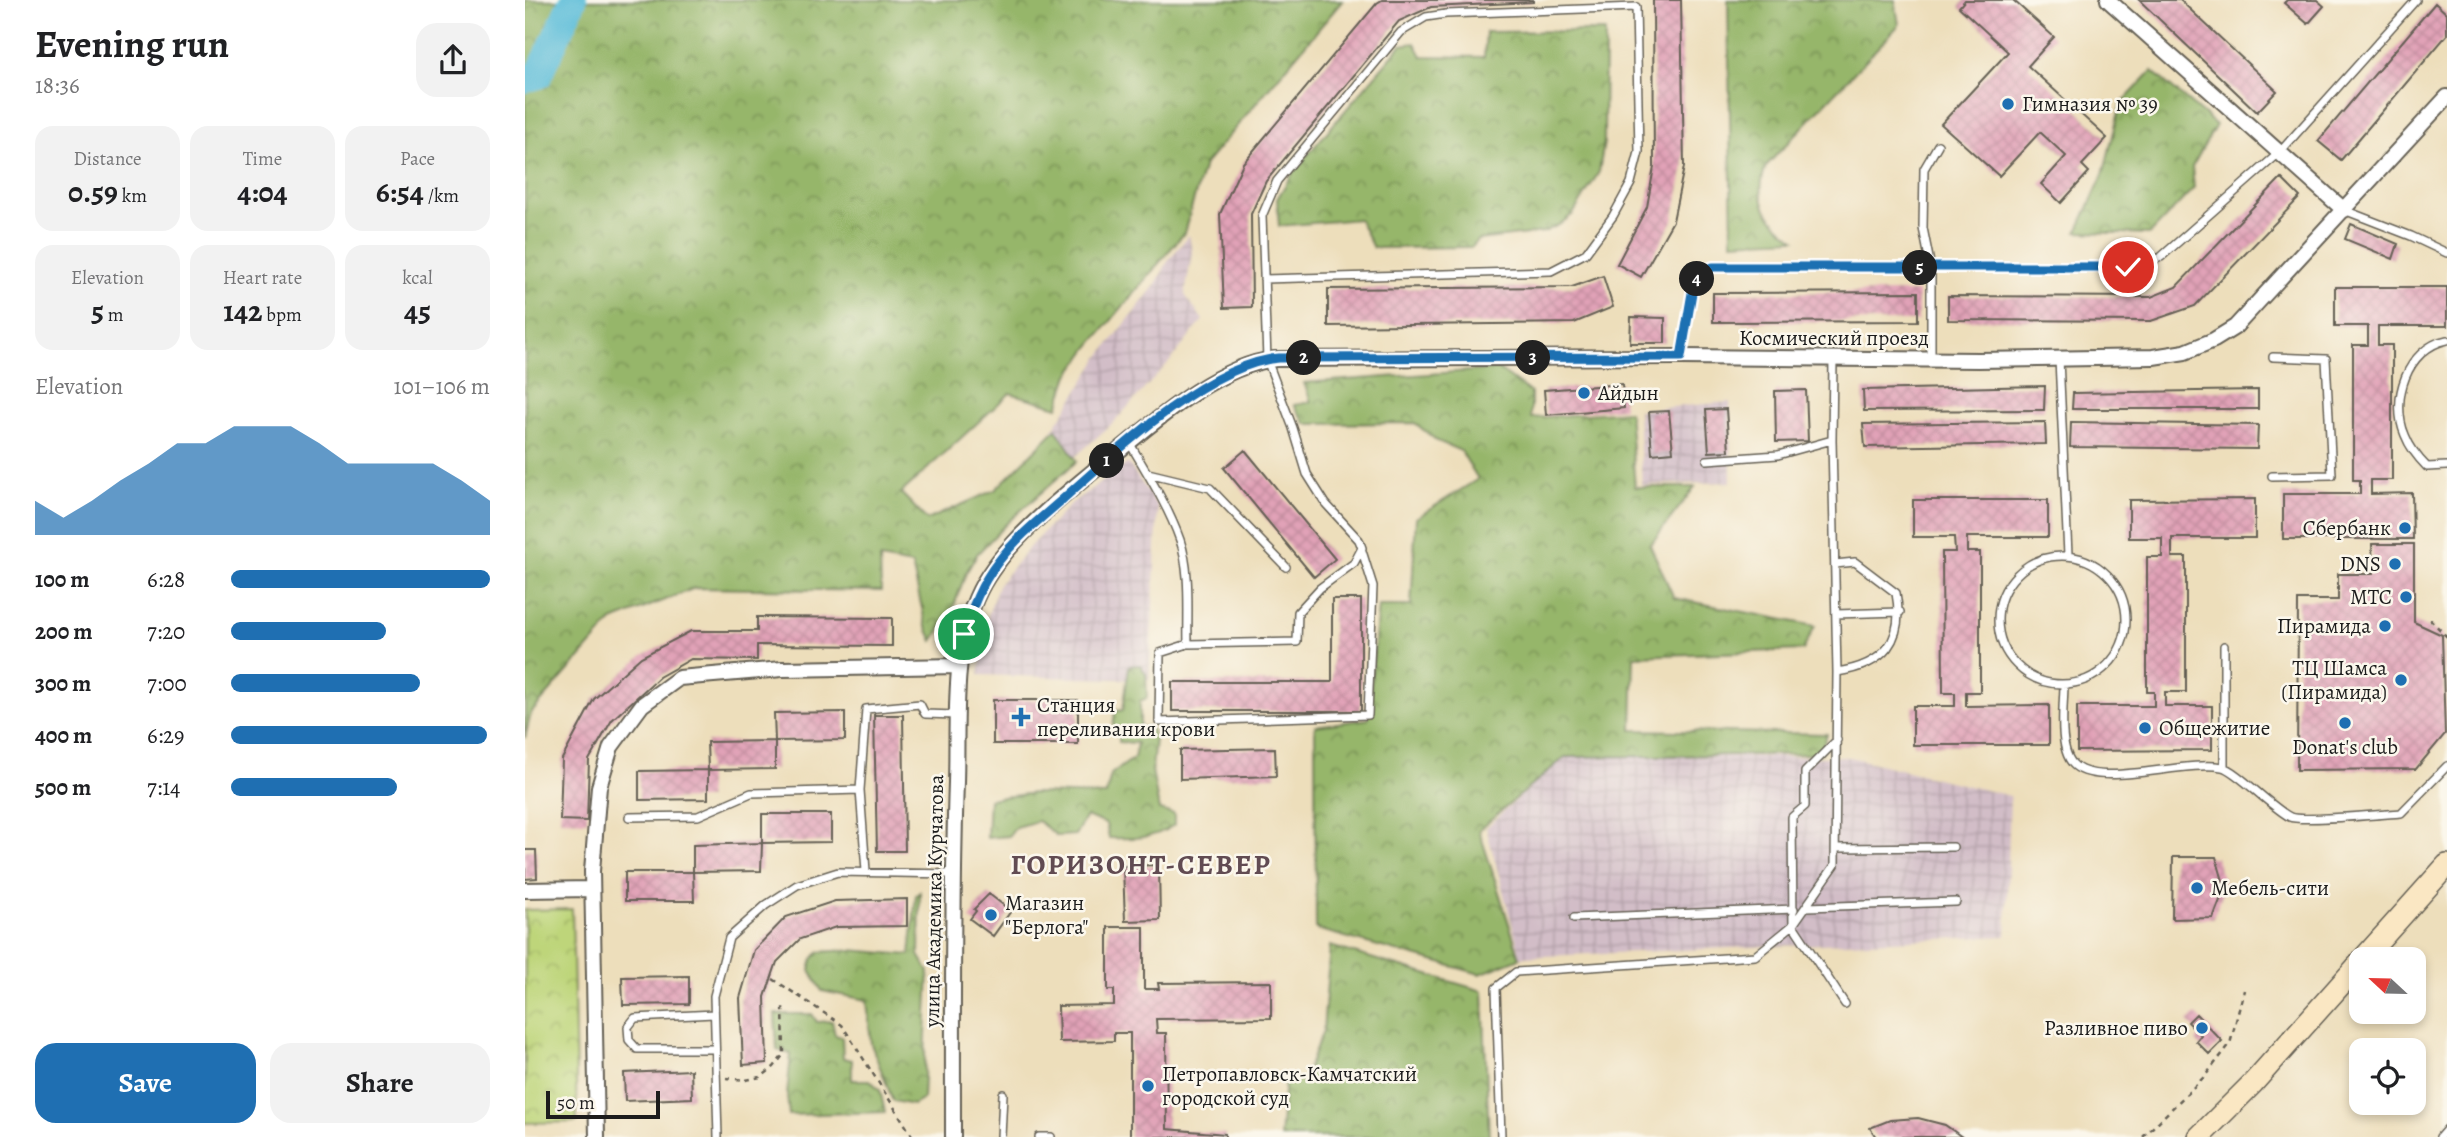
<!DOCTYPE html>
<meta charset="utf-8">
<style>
:root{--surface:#fff;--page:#f2f2f2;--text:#202124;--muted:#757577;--accent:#1f6fb2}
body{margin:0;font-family:Alegreya,serif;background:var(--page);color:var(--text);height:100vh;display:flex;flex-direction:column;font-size:26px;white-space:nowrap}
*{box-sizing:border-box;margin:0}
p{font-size:23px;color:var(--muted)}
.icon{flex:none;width:38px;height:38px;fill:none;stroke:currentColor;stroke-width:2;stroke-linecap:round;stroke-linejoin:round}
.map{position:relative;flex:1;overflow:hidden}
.sheet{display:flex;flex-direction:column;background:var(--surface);width:525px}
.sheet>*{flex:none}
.needle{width:46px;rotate:292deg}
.controls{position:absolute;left:1824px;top:947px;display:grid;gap:14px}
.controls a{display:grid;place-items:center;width:77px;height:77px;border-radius:14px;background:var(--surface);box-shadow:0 4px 10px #0003;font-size:35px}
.scale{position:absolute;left:21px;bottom:18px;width:114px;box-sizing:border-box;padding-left:7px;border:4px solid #1c1c1c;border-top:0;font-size:19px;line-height:24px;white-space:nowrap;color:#1c1c1c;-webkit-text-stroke:5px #fbf7ec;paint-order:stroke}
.pin{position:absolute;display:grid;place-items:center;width:60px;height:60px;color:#fff;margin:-30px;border:4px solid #fff;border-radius:50%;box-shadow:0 2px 7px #0007}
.km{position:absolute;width:35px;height:35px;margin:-18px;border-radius:50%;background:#222;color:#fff;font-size:19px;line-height:35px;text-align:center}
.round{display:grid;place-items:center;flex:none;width:74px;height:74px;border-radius:21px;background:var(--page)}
.overview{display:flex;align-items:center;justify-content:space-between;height:119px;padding:0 35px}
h1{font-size:38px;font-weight:700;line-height:52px}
.metrics{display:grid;grid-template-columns:repeat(3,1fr);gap:10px;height:119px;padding:7px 35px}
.metrics div{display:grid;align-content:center;border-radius:18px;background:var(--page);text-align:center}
.metrics b{font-size:30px;font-weight:700}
.metrics small{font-size:19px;font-weight:400}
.metrics p{font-size:19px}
.chart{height:196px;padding:14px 35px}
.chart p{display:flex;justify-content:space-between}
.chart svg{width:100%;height:126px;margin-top:7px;fill:var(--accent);opacity:.7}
.action{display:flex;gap:14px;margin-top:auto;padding:14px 35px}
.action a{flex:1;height:80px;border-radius:21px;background:var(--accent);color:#fff;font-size:28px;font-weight:700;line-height:80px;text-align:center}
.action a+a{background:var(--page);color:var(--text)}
ul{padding:0 35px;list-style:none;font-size:23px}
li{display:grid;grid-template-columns:112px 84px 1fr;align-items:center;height:52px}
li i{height:18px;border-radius:9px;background:var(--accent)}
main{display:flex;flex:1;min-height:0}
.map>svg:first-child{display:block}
.industrial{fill:url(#industrial-grid)}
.forest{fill:url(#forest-crowns);stroke:#596943;stroke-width:2}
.park{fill:url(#park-crowns);stroke:#6d784b;stroke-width:2}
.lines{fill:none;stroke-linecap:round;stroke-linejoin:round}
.river{stroke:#5bbdd9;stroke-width:28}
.building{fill:url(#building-cross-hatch)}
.lane-casing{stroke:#656054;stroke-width:10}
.street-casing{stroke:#656054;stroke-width:18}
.secondary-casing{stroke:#656054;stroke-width:24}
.path{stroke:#656054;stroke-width:2.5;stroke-dasharray:5 5;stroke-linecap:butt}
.lane{stroke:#fff;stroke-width:7}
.street{stroke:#fff;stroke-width:14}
.secondary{stroke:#fae7c3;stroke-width:21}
.route-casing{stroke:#fff;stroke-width:14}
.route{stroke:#1f6fb2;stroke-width:9}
.poi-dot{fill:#1f6fb2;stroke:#fbf7ec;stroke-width:2.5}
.labels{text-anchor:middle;stroke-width:5;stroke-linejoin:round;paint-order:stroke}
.poi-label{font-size:21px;fill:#1c1c1c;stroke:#fbf7ec;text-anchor:start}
.street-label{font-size:21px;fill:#1c1c1c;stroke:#fbf7ec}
.district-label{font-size:28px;font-weight:bold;letter-spacing:2px;fill:#614b52;stroke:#fbf7ec}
</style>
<main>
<section class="sheet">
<div class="overview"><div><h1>Evening run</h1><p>18:36</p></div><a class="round"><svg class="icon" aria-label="share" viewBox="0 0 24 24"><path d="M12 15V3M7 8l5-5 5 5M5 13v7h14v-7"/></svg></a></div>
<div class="metrics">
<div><p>Distance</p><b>0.59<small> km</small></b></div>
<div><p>Time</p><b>4:04</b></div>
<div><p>Pace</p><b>6:54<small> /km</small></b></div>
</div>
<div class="metrics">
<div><p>Elevation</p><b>5<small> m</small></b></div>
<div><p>Heart rate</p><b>142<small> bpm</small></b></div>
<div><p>kcal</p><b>45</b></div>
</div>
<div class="chart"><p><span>Elevation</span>101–106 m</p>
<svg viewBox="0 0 160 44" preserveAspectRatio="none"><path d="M0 44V32L10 38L20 32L30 25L40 19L50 12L60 12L70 6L80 6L90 6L100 12L110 19L120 19L130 19L140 19L150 25L160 32V44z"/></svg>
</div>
<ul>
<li><b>100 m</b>6:28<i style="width:100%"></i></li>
<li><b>200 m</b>7:20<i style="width:60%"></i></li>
<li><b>300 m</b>7:00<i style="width:73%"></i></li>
<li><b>400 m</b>6:29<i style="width:99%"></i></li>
<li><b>500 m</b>7:14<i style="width:64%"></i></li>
</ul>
<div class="action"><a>Save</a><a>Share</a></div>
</section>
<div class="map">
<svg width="1922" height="1137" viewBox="0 0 1922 1137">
<defs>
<pattern id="industrial-grid" width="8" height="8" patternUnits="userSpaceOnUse" patternTransform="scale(1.75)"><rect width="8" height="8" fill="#d2bdc7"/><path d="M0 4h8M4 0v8" fill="none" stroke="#b4a2aa"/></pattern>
<pattern id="forest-crowns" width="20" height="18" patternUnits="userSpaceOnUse" patternTransform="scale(1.75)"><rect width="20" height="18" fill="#96b66a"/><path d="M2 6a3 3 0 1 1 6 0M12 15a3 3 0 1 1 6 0" fill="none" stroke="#7a9356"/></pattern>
<pattern id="park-crowns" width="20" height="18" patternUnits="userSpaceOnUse" patternTransform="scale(1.75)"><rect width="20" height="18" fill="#bed57a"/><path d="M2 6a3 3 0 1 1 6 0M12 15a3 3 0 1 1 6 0" fill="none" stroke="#a3b669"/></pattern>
<pattern id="building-cross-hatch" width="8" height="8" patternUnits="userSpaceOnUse" patternTransform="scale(1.75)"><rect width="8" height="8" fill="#e1a2b7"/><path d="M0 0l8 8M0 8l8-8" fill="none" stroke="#c08b9d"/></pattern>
</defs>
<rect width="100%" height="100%" fill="#fbf7ec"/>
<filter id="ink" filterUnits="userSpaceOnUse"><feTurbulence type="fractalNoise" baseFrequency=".0143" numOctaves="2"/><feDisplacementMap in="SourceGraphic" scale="14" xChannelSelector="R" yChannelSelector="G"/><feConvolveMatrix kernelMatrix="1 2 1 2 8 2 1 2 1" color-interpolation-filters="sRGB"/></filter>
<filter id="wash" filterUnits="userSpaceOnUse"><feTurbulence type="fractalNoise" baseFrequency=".00686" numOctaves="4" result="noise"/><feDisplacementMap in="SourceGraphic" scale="28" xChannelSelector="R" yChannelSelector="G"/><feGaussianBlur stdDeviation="1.57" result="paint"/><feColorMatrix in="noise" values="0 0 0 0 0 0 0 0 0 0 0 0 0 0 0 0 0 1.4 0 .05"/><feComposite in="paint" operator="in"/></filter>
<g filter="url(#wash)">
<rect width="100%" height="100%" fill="#eddebb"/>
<path class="industrial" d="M664 235 667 252 660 295 678 320 646 360 590 421 490 511 482 502 575 356 631 284 643 261Z
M1205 402 1206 482 1117 485 1113 410Z
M603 463 633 507 624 680 454 675 463 615 473 585 507 544 548 502Z
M1040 756 1325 757 1485 796 1481 936 996 957 961 828Z"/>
<path class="forest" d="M0 0H818L679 165 659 233 564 347 544 375 533 407 485 393 376 493 402 520 470 490 531 429 552 461 484 521 452 554 441 573 427 611 408 641 401 626 387 565 355 559 356 591 170 588 87 621 6 713 0 738Z
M1203 0H1370L1374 25 1241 166C1228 201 1243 219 1270 239L1207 242Z
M1080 31 1079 142 1074 172 1048 214 1034 225 1019 232 953 240 947 247 848 248 834 219 754 226 752 199 768 172 876 45 890 43 897 56 959 57 961 32Z
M1627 71 1691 125 1667 167 1669 188 1625 234 1552 232 1578 175 1596 104Z
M973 369 1006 393V418L1104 411 1110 487H1170L1125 545 1149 598 1290 626 1278 650 1109 656 1107 730 1302 734 1295 754 1040 757 954 830 995 958 955 974 791 929 790 726 843 719 853 606H886L891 518 953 479 936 451 912 441 890 423 781 424 769 405 786 402 779 383Z
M615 665 621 674 622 698 615 701V728L624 726 630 738 627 770 634 810 649 814V825C629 839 608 839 584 838L581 824 561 816 550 835 532 836 513 821 491 827 484 836 462 838 464 799 509 793 581 795 586 774 609 758 612 743 594 742V732L588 727 590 711 598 710 604 666Z
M395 892 394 955 404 972 398 1099 388 1105 368 1101 346 1044 342 1000 297 991 285 970 288 959 294 952 325 950 385 955 391 895Z
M805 946 958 991 964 1137H755L760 1080 778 1081 798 1031Z
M250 1014H287L292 1022 307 1021 310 1035 317 1037 318 1058 327 1060V1080H345L355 1090 360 1112 264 1115 262 1095 266 1054 252 1050Z"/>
<path class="park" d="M47 909 52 1122 0 1123V910Z"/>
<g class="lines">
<path class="river" d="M0 79 14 75 48 0"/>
</g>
<g id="blocks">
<path class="building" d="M857 0H1008V2L906 7 874 21 741 181 726 214 727 307 699 308 695 214 718 163 852 3Z
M1128 0H1156L1159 167 1148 221 1116 277 1092 264 1122 207 1129 167Z
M1440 0H1488L1529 37 1503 66 1582 138 1557 165 1564 172 1536 203 1516 184 1541 156 1515 132 1474 176 1416 124 1483 52 1434 7Z
M1614 0H1655L1752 91 1732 112Z
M1762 0H1792L1799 6 1783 24 1759 3Z
M1910 3 1922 14V35L1816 160 1793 141Z
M1756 178 1775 197 1670 306 1626 321 1423 320V296L1626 297 1651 287Z
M1826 224 1873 244 1868 259 1820 239Z
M1078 276 1088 307 1049 323 803 326V289L1047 287Z
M1810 287H1922V326H1853V345H1867V480H1846V494L1887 493 1888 539H1758V494H1835V480H1828V345H1843V326H1810Z
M1393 292V321L1188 322V293Z
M1106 317 1140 318V343H1105Z
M1097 384 1099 408 1021 415 1019 390Z
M1520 386 1519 410 1339 411 1338 390Z
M1281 390 1283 441 1251 442 1250 391Z
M1733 390V409H1547L1548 393Z
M1201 409 1204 451 1184 452 1181 410Z
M1144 411 1148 452 1127 454 1124 412Z
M1520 422 1521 444 1340 447 1338 424Z
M1546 422 1733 425 1732 449 1545 447Z
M720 450 810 559 789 577 699 468Z
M1730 499V538H1647V557H1661V692H1640V706H1687V750L1552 751V706H1629V692H1622V557H1637V538H1604V500Z
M1388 500H1523V537H1442V552H1455V692H1441V706L1524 705V745H1388V706H1430V693H1418L1417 552H1430L1429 537H1388Z
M1847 544H1889V622L1917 635 1920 734 1891 769 1772 770 1773 600H1813V574H1848Z
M807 599H836V711H647V682H807Z
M232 617 367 618V646L232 645V660L166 659 134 677 87 720 64 760 62 821 35 820 37 759 69 699 116 657 166 631H232Z
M468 700H553V744H468Z
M320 712V740L250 741 249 713Z
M349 715H378L380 851H352Z
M250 741V769L183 770 182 742Z
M750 748 751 776 655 779V750Z
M183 770V799L114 800V771Z
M237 814H306V842L237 843Z
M237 843 236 871 168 872V845Z
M0 850H11L12 878 0 879Z
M1648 857H1691L1698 881 1697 895 1688 918 1647 919Z
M634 865 635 920 600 921 598 866Z
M100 872H168L169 901H100Z
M464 894 486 911 468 936 445 919 451 911 449 909Z
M382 899V926L311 927 275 939 252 962 240 997 242 1063 218 1065 215 998 229 950 261 917 310 901Z
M583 927H619V989H634L633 983 746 982V1018L631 1019 632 1033H641L642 1129 700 1134V1137H605V1033H589V1041L534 1042 533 1006 589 1005V990H583Z
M164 976V1004L98 1005 97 977Z
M1671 1014 1697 1041 1684 1054 1671 1041 1676 1035 1663 1022Z
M166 1070 167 1098 100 1101 99 1073Z
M1393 1118 1420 1125 1437 1137H1351L1345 1128 1365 1120Z"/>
</g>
</g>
<g filter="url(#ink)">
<use href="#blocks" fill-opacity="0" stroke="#656054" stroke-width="2"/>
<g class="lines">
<g class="lane-casing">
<path id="lane" d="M1819 210 1886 236 1922 253
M1922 340C1882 348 1865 400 1880 435 1885 448 1893 458 1902 467L1922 466
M1156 357 1168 287 1176 272 1187 267H1603L1620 264 1636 257 1754 153 1891 0
M1406 359V268L1398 228 1399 169 1413 145
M1534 359 1543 555
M1307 440 1312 672 1310 865 1268 925 1267 817 1280 806V772L1312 740
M604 442C622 473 643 506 655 540 666 572 662 610 663 644L772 642 773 612 795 588 829 563 837 548 834 540 801 504 782 474 768 428 742 360 737 216 752 181 876 32 901 17 921 14 1111 7 1114 152 1106 183 1088 216 1061 253 1026 271 739 279
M1182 460 1253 455 1307 440 1308 360
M623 473 685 488 761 567
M1747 476 1807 475 1801 359 1748 357
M1473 620a64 64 0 1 1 128 0a64 64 0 1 1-128 0Z
M1310 564 1330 562 1371 593C1380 641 1359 665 1312 672
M1311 614 1375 612
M663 644 635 653 634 722 843 715 848 586 837 551
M1699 646V767
M1539 684C1539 705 1532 751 1550 766 1577 788 1660 760 1697 767 1710 769 1747 808 1765 817 1775 822 1859 814 1876 813L1922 766
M335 790 341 709 395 704 400 714 431 715
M104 817 173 816 226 793 335 790 341 871
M1311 848 1428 847
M1282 907 1431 902
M1049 918 1269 909
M189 1014 110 1018 103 1027 104 1040 112 1049H189
M193 1137 189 996 204 938 241 905 272 885 313 872 428 874
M476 1137 478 1094
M514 1137H526
M976 1137 971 988 991 972 1230 956 1268 925 1320 1004
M1915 1137 1922 1129"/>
</g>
<g class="street-casing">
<path id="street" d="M1583 0 1819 210
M0 890 67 889
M72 1137 67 871 74 787 86 747 117 705 154 678 257 669 434 666
M428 1137C428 1019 427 900 431 782 433 718 426 648 455 590 481 538 552 485 597 448 638 414 696 365 750 359L1156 357 1453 360 1628 357 1660 352 1689 340 1710 327 1922 97"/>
</g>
<g class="secondary-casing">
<path id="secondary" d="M1838 959 1922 865
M1674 1137 1728 1083 1836 962"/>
</g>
<path class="path" d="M1905 619 1922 637
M248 979 317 1025 388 1137
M201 1078 221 1080 236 1077 249 1067 259 1054 258 1003
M1618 1137 1680 1076 1705 1044 1719 990"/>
<use href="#lane" class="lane"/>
<use href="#street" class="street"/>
<use href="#secondary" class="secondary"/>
</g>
</g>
<g class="lines" filter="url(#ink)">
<g class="route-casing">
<path id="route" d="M439 634C447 607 456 584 473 562 491 538 515 519 538 499 589 453 683 364 754 358L1156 357 1168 287 1176 272 1188 267H1603"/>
</g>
<use href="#route" class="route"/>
</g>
<g class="poi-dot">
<circle cx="1483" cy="104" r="7"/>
<circle cx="1059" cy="393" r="7"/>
<circle cx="1880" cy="528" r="7"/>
<circle cx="1870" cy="564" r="7"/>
<circle cx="1881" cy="597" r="7"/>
<circle cx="1860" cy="626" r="7"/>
<circle cx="1876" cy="680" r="7"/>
<path d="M492.5 706.5h7v7h7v7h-7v7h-7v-7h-7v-7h7z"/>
<circle cx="1820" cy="723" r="7"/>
<circle cx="1620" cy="728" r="7"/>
<circle cx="1672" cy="888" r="7"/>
<circle cx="466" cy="915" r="7"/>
<circle cx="1677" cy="1028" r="7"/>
<circle cx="623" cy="1086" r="7"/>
</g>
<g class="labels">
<g class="poi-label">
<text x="1497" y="111">Гимназия № 39</text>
<text x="1073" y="400">Айдын</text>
<text x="1866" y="535" text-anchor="end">Сбербанк</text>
<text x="1856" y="571" text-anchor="end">DNS</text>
<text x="1867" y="604" text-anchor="end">МТС</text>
<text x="1846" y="633" text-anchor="end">Пирамида</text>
<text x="1862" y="675" text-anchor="end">ТЦ Шамса<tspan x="1862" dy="24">(Пирамида)</tspan></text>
<text x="512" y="712">Станция<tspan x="512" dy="24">переливания крови</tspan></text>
<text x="1634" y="735">Общежитие</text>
<text x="1820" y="754" text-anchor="middle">Donat's club</text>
<text x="1686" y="895">Мебель-сити</text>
<text x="480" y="910">Магазин<tspan x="480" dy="24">"Берлога"</tspan></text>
<text x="1663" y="1035" text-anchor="end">Разливное пиво</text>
<text x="637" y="1081">Петропавловск-Камчатский<tspan x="637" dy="24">городской суд</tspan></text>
</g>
<g class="street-label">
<text x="1309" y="345">Космический проезд</text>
<text transform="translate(409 901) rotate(-89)" y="7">улица Академика Курчатова</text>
</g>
<g class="district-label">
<text x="616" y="874">ГОРИЗОНТ-СЕВЕР</text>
</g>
</g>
</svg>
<div class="controls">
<a><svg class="needle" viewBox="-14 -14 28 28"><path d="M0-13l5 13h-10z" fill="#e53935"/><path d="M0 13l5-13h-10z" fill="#757577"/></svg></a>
<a><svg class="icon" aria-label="locate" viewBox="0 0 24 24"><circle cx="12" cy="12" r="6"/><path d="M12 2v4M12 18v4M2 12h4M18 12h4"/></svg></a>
</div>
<div class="scale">50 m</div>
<div class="pin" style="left:439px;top:634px;background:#1e9e55"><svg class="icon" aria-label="arrive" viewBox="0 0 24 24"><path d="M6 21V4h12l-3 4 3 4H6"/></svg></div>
<div class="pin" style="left:1603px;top:267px;background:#d93025"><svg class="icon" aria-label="check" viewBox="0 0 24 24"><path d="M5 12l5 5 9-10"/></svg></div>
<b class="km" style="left:582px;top:461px">1</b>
<b class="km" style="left:779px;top:358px">2</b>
<b class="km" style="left:1008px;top:358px">3</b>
<b class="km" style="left:1172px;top:279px">4</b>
<b class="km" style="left:1395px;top:268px">5</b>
</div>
</main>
